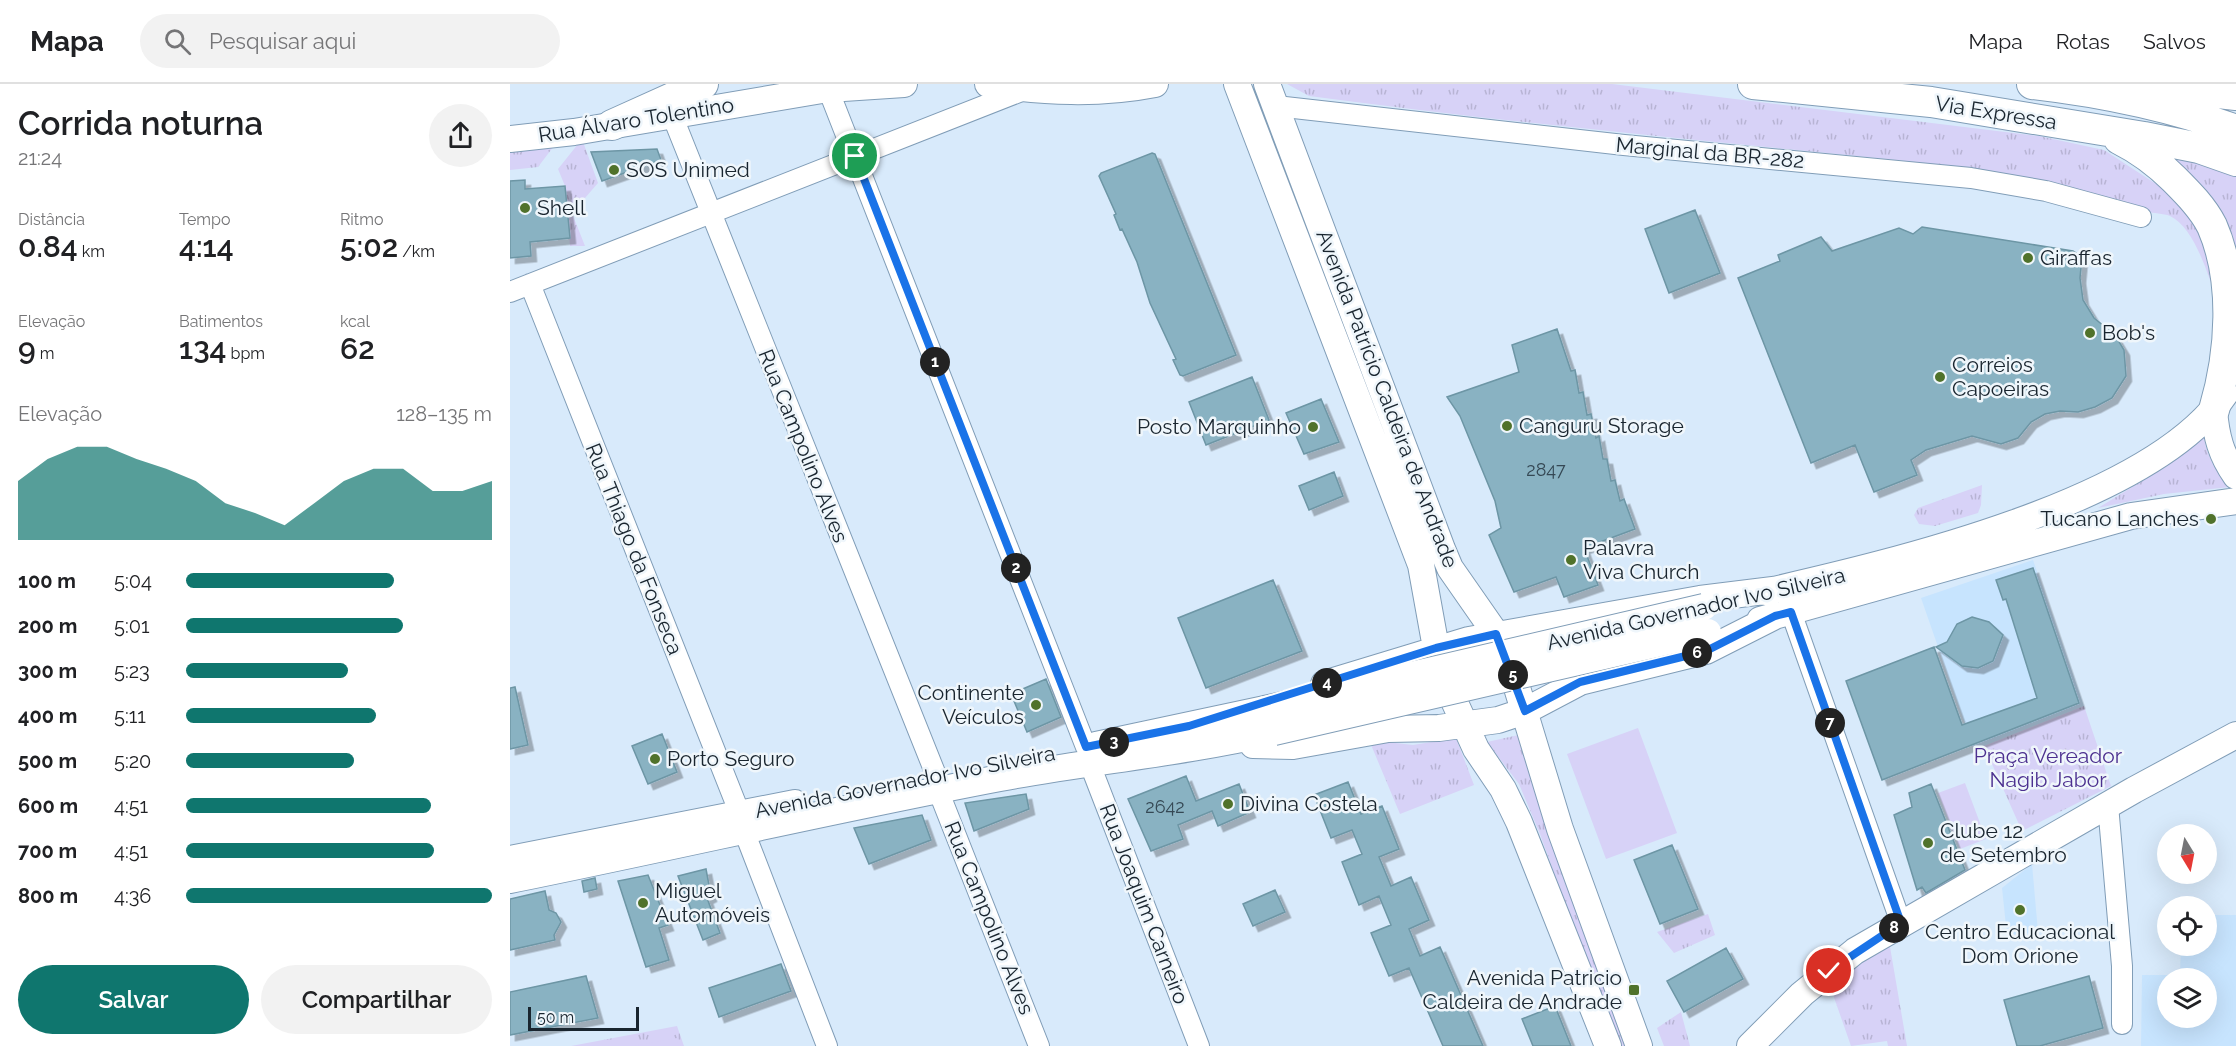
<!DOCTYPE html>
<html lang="pt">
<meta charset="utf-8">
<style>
:root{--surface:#fff;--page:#f2f2f2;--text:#202124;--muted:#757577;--line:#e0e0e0;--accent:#0f766e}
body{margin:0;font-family:Raleway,sans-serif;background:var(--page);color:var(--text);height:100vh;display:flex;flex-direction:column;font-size:22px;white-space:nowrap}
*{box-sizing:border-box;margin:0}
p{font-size:20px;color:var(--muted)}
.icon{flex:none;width:33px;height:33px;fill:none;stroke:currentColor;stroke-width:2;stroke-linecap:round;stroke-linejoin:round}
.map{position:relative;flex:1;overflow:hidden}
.sheet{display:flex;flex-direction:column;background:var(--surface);width:510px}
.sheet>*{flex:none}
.needle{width:39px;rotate:170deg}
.buttons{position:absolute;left:1647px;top:740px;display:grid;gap:12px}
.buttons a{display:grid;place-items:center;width:60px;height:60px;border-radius:50%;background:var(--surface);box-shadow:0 6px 24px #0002;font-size:30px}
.scale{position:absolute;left:18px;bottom:15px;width:111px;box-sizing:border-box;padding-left:6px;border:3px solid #19252f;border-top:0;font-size:16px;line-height:21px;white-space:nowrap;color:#19252f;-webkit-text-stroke:4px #eff6fb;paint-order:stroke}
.pin{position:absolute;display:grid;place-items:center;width:51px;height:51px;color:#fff;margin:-26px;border:3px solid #fff;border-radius:50%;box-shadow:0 2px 6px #0007}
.km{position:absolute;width:30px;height:30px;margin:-15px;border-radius:50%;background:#222;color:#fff;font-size:16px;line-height:30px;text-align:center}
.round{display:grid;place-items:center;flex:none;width:63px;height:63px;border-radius:32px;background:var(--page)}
.head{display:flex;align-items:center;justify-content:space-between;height:102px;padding:0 18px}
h1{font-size:33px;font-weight:600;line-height:45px}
.stats{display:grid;grid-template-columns:repeat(3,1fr);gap:9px;height:102px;padding:6px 18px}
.stats div{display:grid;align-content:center}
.stats b{font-size:30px;font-weight:600}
.stats small{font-size:16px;font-weight:400}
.stats p{font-size:16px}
.chart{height:168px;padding:12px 18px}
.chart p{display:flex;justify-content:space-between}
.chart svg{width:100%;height:108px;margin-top:6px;fill:var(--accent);opacity:.7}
.action{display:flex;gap:12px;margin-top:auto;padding:12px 18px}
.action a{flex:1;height:69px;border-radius:36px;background:var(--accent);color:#fff;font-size:24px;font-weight:600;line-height:69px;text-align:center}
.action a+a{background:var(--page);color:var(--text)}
ul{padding:0 18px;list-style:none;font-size:20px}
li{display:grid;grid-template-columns:96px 72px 1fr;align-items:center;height:45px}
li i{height:15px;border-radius:8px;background:var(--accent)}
header{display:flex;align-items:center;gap:36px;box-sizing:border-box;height:84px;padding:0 30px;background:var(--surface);border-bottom:2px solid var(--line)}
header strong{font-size:28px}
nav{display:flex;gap:33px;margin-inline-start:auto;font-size:21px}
.search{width:420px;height:54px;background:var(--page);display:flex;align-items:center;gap:15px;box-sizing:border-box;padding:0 21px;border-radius:33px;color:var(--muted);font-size:22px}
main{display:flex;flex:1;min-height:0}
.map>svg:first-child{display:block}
.built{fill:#c7e4fe;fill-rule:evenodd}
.grass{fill:url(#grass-tufts)}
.pitch{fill:#d7d2f7}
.building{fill:#89b2c2;stroke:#6d96a5;stroke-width:1.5;filter:url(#shadow)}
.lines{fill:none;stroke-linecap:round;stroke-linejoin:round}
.minor-casing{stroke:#809db7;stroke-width:22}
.major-casing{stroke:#809db7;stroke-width:28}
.highway-casing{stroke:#809db7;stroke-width:32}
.minor{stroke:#fff;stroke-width:20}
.major{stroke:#fff;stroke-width:26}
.highway{stroke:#fff;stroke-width:30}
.major-bridge-casing{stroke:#809db7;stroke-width:28;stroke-linecap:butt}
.major-bridge{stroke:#fff;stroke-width:26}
.route-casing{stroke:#fff;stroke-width:12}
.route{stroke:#1a73e8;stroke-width:8}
.poi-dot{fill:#50722b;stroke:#eff6fb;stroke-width:2}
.labels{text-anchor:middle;stroke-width:5;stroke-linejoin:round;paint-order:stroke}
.number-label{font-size:18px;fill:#354854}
.street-label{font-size:21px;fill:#19252f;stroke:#eff6fb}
.poi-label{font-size:21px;fill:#19252f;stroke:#eff6fb;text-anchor:start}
.park-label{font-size:21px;fill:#4c3090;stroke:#eff6fb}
</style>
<header>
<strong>Mapa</strong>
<div class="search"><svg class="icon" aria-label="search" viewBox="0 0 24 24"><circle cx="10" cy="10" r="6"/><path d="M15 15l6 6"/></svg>Pesquisar aqui</div>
<nav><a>Mapa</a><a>Rotas</a><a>Salvos</a></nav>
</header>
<main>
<section class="sheet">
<div class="head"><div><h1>Corrida noturna</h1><p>21:24</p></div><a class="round"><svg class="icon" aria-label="share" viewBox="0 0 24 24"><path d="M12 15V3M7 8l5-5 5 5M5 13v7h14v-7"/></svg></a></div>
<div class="stats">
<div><p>Distância</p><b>0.84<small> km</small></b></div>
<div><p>Tempo</p><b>4:14</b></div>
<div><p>Ritmo</p><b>5:02<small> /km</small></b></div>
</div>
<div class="stats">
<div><p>Elevação</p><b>9<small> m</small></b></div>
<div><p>Batimentos</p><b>134<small> bpm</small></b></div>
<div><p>kcal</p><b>62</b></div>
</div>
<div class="chart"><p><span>Elevação</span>128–135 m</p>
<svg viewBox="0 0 160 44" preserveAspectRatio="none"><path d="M0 44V20L10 11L20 6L30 6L40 11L50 15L60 20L70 29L80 33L90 38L100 29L110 20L120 15L130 15L140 24L150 24L160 20V44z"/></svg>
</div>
<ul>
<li><b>100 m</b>5:04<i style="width:68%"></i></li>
<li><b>200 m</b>5:01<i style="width:71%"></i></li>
<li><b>300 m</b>5:23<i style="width:53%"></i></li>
<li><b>400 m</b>5:11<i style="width:62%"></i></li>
<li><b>500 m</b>5:20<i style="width:55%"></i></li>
<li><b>600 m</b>4:51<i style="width:80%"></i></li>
<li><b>700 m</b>4:51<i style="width:81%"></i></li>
<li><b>800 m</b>4:36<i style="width:100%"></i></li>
</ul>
<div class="action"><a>Salvar</a><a>Compartilhar</a></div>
</section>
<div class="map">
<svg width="1726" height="962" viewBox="0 0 1726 962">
<defs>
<pattern id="grass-tufts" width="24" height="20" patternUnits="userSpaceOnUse" patternTransform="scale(1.5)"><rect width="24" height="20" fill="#d7d2f7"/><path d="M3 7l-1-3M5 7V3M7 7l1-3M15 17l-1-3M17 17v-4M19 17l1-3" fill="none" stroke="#b8b4d4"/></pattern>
<filter id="shadow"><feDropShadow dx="5.5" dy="5.5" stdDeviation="0" flood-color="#0004"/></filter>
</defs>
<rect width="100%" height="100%" fill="#d8eafb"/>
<path class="built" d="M1523 476 1574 622 1464 666 1411 514Z
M1522 780 1528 848 1497 851 1492 804Z
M1697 831H1726V962H1631L1632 891H1670L1671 861H1696ZM1658 894H1696V933H1658Z"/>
<path class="grass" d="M777 0H1102L1529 52 1594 66 1663 111 1696 159 1706 215C1699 192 1684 143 1660 132 1653 129 1644 130 1636 127 1524 86 1405 78 1287 66 1124 50 962 34 799 12Z
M72 55 88 99 62 129 75 162H60L55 102 48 85Z
M47 58 28 83 0 86V63Z
M1642 61 1726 88V175Z
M1694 354C1697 373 1707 389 1720 403L1654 410 1588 424 1655 383Z
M1472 401 1471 421 1468 429 1425 442 1409 440 1404 431 1408 424Z
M1574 622 1601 702 1512 747 1474 662Z
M1013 650 1121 962H1109L1083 898 1030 750 1009 700 977 658Z
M946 654 964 701 890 730 859 656 903 661Z
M1198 830 1205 851 1164 869 1147 848Z
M1379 857 1397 962H1378L1377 957 1341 962 1320 902Z
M1171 928 1180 962H1154L1147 944Z
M167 942 174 962H61Z"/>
<path class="pitch" d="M1128 644 1167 749 1096 775 1057 670Z
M1455 699 1476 755 1450 765 1428 709Z
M167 954 168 962H123Z"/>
<path class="building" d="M147 65 151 76 92 97 81 68Z
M642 69 645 70 726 271 673 292 670 291 663 276 666 275 640 219 627 178 612 145 610 146 604 131 606 130 589 92 591 89Z
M15 96V105L55 102 60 154 20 158 21 172 0 174V97Z
M1185 126 1210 189 1159 209 1135 145Z
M1412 143 1563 167 1572 173 1570 194 1573 216 1584 234 1605 251 1614 266 1616 292 1602 314 1585 323 1568 328 1550 327 1535 330 1521 338 1508 354 1491 360 1462 352 1416 366 1401 376 1407 391 1364 408 1345 361 1301 379 1228 194 1270 177 1268 171 1311 153 1322 167 1389 144 1403 150Z
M1047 245 1061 287 1065 286 1069 309 1073 308 1077 331 1081 330 1086 354 1089 352 1093 375H1097L1101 397 1105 396 1110 417 1114 415 1125 445 1074 464 1088 501 1054 513 1046 493 1004 508 979 451 991 444 985 417 950 332 937 313 1009 288 1002 261Z
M742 293 759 336 696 361 679 318Z
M811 315 829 358 794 370 776 329Z
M824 388 833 412 799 426 789 402Z
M1523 484 1569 619 1372 696 1336 597 1424 563 1452 641 1527 614 1496 515 1493 516 1486 496Z
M763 496 792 567 696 604 668 534Z
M1462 533 1479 538 1493 551 1483 577 1468 584 1452 582 1426 563 1437 558 1447 540Z
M536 595 551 633 517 648 501 610Z
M5 603 18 661 0 665V604Z
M152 650 167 688 138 700 122 662Z
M676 692 686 717 729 700 740 728 708 742 702 727 668 741 673 755 641 767 618 715Z
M838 698 851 730 872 722 889 765 869 773 881 802 901 793 919 836 899 845 910 872 930 863 973 962H933L899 884 879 892 861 849 881 841 869 812 849 821 832 778 852 770 842 746 821 754 804 711Z
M1421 700 1455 786 1416 809 1412 803 1407 806 1384 731 1402 723 1399 709Z
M516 710 519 725 464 747 455 719Z
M412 731 421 756 359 780 344 744Z
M1162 761 1188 825 1150 840 1124 776Z
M196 785 201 812 197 814 210 849 193 856 168 792Z
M138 791 158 841 149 844 159 876 136 883 108 797Z
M85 794 87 805 74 808 72 797Z
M765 806 775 828 743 842 733 820Z
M35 807 39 826 46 829 51 838 44 851 45 856 0 866V815Z
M1216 864 1233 895 1174 928 1157 897Z
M271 880 281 907 209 933 199 904Z
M76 892 88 934 0 951V908Z
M1579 892 1593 944 1530 962H1507L1494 916Z
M1045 922 1061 962H1023L1012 935Z"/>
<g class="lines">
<g class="minor-casing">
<path id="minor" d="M318 5 576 663
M766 22 1114 61 1461 94 1536 107 1631 133
M162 31 426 691
M20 200 230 730
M0 208 514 6
M1281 528 1391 839
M579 678 689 962
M428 706 529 962
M1598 721 1612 882V940
M234 747 317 962"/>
</g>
<g class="major-casing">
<path id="major" d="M478 0C534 8 589 11 645 0
M727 0 911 481 926 564 935 597 966 665 993 705 1009 738 1098 962
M757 0 932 465 940 484 986 550 1001 584 1050 745 1129 962
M0 55 64 48 318 5 394 0
M1704 326C1706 352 1711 371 1726 392
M1255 508C1381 479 1641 419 1715 310
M1250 536 1621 432 1726 417
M814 600 959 556 1190 515 1271 505
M586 661 755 625
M743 661 783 662 878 645 929 644 988 636 1015 627 1070 598 1196 567 1265 532
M0 775 285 719
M0 796C164 763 326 725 490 694 581 677 674 669 764 648
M1240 962 1292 910 1345 867 1624 706 1726 651"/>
</g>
<g class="highway-casing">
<path id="highway" d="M1243 0 1421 18 1634 53 1689 64 1726 77
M1522 0C1592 8 1660 22 1726 46
M1629 0 1726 11
M102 41 193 0
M1609 55C1629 65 1648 79 1664 95 1678 109 1693 124 1702 142 1726 197 1721 269 1704 326"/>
</g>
<use href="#minor" class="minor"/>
<use href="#major" class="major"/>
<use href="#highway" class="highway"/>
<g class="major-bridge-casing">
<path id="major-bridge" d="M755 625 1194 523
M764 648 1198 548"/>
</g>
<use href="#major-bridge" class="major-bridge"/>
</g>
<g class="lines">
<g class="route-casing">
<path id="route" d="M345 72 576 663 679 642 926 564 986 550 1015 627 1070 598 1196 567 1265 532 1281 528 1391 839 1319 887"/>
</g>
<use href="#route" class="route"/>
</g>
<g class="poi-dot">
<circle cx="104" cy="86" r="6"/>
<circle cx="15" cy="124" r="6"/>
<circle cx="1518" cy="174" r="6"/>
<circle cx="1580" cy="249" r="6"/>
<circle cx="1430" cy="293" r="6"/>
<circle cx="997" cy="342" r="6"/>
<circle cx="803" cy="343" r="6"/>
<circle cx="1701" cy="435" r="6"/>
<circle cx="1061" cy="476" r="6"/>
<circle cx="526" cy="621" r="6"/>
<circle cx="145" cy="675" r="6"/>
<circle cx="718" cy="720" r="6"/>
<circle cx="1418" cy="759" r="6"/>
<circle cx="133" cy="819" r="6"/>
<circle cx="1510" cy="826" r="6"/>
<rect x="1118" y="900" width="12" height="12" rx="3"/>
</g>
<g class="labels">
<g class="number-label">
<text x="1036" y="392">2847</text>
<text x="655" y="729">2642</text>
</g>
<g class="street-label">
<text transform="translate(1486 29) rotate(9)" y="7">Via Expressa</text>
<text transform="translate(126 36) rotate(-9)" y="7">Rua Álvaro Tolentino</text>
<text transform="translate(1200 69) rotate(5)" y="7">Marginal da BR-282</text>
<text transform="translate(877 315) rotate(69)" y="7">Avenida Patrício Caldeira de Andrade</text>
<text transform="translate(293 362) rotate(68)" y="7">Rua Campolino Alves</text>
<text transform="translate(124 465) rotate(68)" y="7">Rua Thiago da Fonseca</text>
<text transform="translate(1186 525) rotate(-13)" y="7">Avenida Governador Ivo Silveira</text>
<text transform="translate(395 698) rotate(-11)" y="7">Avenida Governador Ivo Silveira</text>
<text transform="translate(634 820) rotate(69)" y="7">Rua Joaquim Carneiro</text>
<text transform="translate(479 834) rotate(68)" y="7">Rua Campolino Alves</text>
</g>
<g class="poi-label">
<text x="116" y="93">SOS Unimed</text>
<text x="27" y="131">Shell</text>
<text x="1530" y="181">Giraffas</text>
<text x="1592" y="256">Bob's</text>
<text x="1442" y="288">Correios<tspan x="1442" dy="24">Capoeiras</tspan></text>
<text x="1009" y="349">Canguru Storage</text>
<text x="791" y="350" text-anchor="end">Posto Marquinho</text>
<text x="1689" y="442" text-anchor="end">Tucano Lanches</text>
<text x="1073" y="471">Palavra<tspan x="1073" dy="24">Viva Church</tspan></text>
<text x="514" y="616" text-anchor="end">Continente<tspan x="514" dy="24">Veículos</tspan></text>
<text x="157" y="682">Porto Seguro</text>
<text x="730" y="727">Divina Costela</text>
<text x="1430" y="754">Clube 12<tspan x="1430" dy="24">de Setembro</tspan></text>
<text x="145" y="814">Miguel<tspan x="145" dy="24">Automóveis</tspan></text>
<text x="1510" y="855" text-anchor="middle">Centro Educacional<tspan x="1510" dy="24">Dom Orione</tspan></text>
<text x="1112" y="901" text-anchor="end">Avenida Patricio<tspan x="1112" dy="24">Caldeira de Andrade</tspan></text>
</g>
<g class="park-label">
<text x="1538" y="679">Praça Vereador<tspan x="1538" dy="24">Nagib Jabor</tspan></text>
</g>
</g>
</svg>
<div class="buttons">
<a><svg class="needle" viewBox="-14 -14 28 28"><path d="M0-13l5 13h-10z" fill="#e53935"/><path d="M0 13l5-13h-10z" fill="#757577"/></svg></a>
<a><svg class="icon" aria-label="locate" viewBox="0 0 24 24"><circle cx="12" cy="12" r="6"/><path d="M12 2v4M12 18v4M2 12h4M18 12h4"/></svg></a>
<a><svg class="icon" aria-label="layers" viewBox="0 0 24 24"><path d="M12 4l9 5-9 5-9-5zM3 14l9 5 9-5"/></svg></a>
</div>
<div class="scale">50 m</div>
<div class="pin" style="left:345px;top:72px;background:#1e9e55"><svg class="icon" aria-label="arrive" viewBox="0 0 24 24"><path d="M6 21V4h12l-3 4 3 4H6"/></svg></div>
<div class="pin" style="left:1319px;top:887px;background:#d93025"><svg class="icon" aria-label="check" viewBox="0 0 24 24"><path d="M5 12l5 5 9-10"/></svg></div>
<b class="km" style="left:425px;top:278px">1</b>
<b class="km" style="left:506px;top:484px">2</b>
<b class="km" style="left:604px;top:658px">3</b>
<b class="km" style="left:817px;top:599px">4</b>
<b class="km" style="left:1003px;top:591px">5</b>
<b class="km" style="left:1187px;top:569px">6</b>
<b class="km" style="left:1320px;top:639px">7</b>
<b class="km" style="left:1384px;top:844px">8</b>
</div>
</main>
